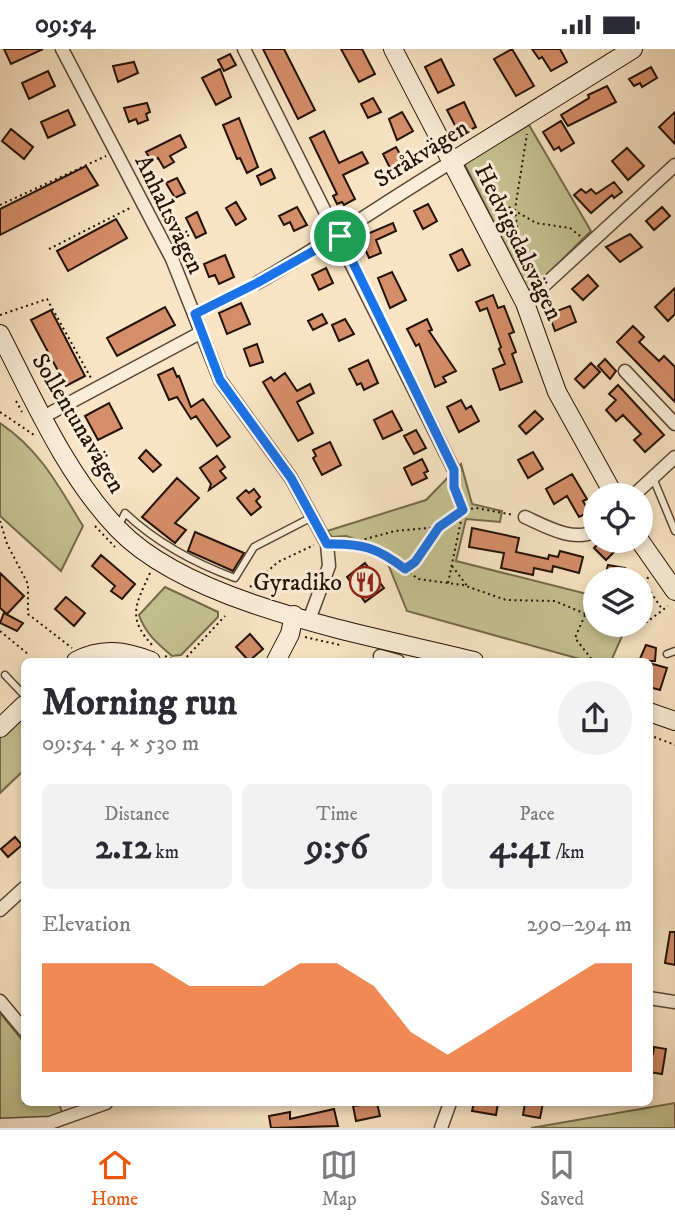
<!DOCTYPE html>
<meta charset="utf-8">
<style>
:root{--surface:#fff;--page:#f2f2f3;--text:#2b2b33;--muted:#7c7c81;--line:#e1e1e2;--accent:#ea580c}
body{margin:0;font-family:"IM FELL DW Pica",serif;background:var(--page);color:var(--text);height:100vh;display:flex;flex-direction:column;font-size:26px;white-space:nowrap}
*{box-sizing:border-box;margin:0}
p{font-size:23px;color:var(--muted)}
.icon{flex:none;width:38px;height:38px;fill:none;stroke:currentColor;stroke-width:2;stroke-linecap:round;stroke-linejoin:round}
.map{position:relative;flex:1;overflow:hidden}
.sheet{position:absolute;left:21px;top:609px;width:632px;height:448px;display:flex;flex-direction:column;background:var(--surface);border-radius:10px;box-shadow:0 4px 10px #0003}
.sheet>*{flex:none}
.fabs{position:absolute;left:583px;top:434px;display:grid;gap:14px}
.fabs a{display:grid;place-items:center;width:70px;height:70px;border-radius:50%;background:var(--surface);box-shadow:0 4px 10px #0003;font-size:35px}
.pin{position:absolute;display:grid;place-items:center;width:60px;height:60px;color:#fff;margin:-30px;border:4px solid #fff;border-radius:50%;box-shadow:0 2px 7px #0007}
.round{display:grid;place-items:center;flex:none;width:74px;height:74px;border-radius:37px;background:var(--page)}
.overview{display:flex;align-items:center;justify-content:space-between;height:119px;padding:0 21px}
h1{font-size:38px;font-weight:700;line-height:52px}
.metrics{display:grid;grid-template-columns:repeat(3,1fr);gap:10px;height:119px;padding:7px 21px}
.metrics div{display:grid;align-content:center;border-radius:10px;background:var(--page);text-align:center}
.metrics b{font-size:35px;font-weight:700}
.metrics small{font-size:19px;font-weight:400}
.metrics p{font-size:19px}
.chart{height:196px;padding:14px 21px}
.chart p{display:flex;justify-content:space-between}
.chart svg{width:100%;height:126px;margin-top:7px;fill:var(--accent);opacity:.7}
.status{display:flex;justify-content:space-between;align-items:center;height:49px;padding:0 35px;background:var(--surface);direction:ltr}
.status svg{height:19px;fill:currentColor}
.menu{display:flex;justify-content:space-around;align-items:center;height:98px;border-top:2px solid var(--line);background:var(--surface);font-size:19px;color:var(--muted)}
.menu a{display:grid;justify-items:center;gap:4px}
.menu .active{color:var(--accent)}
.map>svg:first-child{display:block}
.green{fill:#c4c290;stroke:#746a4a;stroke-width:2}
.building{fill:#d58e6a;stroke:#231104;stroke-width:2}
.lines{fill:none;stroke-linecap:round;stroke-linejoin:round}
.lane-casing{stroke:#584634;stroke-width:9}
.street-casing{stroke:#584634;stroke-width:15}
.secondary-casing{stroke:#231104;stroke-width:20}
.path{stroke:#231104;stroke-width:2;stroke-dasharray:2 3.5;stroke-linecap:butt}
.lane{stroke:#fbeed9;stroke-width:6}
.street{stroke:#fbeed9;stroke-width:12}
.secondary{stroke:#fbeed9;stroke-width:18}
.route-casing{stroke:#fff;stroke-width:14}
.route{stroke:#1a73e8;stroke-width:9}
.labels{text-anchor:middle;stroke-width:6;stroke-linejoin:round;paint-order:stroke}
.street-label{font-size:24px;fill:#231104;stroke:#fbeed9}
.poi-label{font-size:24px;fill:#231104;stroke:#fbeed9;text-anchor:end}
</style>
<div class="status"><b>09:54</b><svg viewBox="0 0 49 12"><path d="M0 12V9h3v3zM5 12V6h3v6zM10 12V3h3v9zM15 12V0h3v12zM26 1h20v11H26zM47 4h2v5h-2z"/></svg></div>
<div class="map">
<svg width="675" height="1079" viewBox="0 0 675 1079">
<rect width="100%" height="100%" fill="#f9e5c5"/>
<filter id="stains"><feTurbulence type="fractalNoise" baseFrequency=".00286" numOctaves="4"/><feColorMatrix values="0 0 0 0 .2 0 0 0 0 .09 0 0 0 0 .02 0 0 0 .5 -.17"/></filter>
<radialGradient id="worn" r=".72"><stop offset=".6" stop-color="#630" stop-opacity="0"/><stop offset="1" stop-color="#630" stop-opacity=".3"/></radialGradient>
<path class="green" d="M529 76 591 182 529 243 464 114Z
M0 374C40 401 58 436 83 477L61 522 0 467Z
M461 415 472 455 502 462 500 473 466 470 456 512 595 547V576H627L611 612H587L407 562 382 500 346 487 332 488 327 482 426 451Z
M165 538 218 563V568L181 606 172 607C157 594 145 584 139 566Z
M24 661V721L0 744V684Z
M0 964 24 993V1054H59L62 1064 41 1072 0 1073Z
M675 1054V1079H531Z"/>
<path class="building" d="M4 0H43L11 15Z
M263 0H284L315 61 298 70Z
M341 0H362L375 25 359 33Z
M512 0 534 37 516 47 494 10Z
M532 0H560L567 13 551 22 542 8 539 10Z
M230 5 236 16 224 22 218 11Z
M441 10 454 36 438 44 425 18Z
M134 13 138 24 118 33 113 17Z
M651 18 657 29 642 38 640 34 634 37 629 30Z
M220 20 231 48 216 56 202 29Z
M48 22 55 37 29 50 22 34Z
M607 37 616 53 568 77 561 66 589 49 588 46Z
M373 49 381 63 368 69 361 55Z
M464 53 476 78 460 86 447 61Z
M147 54 150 63 146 65 148 71 138 75 136 70 129 73 124 59Z
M68 61 75 76 48 89 41 73Z
M402 63 413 82 397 91 389 70Z
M675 63V95L659 78Z
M239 69 258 118 247 124 240 109 237 110 223 76Z
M561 72 574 94 561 102 559 98 554 101 543 83Z
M11 80 33 98 24 110 2 92Z
M324 82 339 114 362 103 368 114 343 126 355 150 344 156 342 153 337 155 333 147 337 145 310 89Z
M180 86 186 98 170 107 174 113 164 119 158 109 152 113 146 103Z
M396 98 406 116 392 123 383 105Z
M627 99 644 117 628 131 612 112Z
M86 117 98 136 0 186V160Z
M271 120 275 129 261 136 257 127Z
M177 129 185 144 175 149 166 134Z
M614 133 622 143 614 149 612 146 591 164 574 146 581 140 586 144 591 140 596 145Z
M236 153 246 170 236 176 226 159Z
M428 155 437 172 423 180 414 162Z
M297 158 307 176 294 182 290 173 284 176 279 167Z
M662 158 670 167 654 181 646 172Z
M197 163 206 184 196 189 186 169Z
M116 170 127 189 68 222 57 202Z
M393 174 396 182 376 191 381 204 369 209 360 188Z
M630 185 642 198 620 213 606 198Z
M462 200 470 216 458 222 450 206Z
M225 206 234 228 219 235 215 226 209 228 204 215Z
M326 219 333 234 319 241 312 226Z
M392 223 406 251 390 259 378 229Z
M588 226 598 237 583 251 572 240Z
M675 239V265L668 272 655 258Z
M493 246 498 259 504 257 514 283 509 285 516 303 512 305 522 333 500 341 493 320 505 315 499 300 501 298 487 259 480 262 476 253Z
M241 254 250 275 227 285 219 264Z
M570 257 576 273 555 282 549 265Z
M165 258 175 276 117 307 107 289Z
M51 261 85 327 66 337 31 271Z
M322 265 327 274 313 281 308 272Z
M345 270 354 285 339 292 332 276Z
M427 270 432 281 429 282 456 322 443 328 446 333 435 338 419 295 416 297 407 280Z
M633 277 644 288 639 293 659 312 664 307 675 318V353L617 293Z
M257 295 263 313 250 317 244 300Z
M605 310 616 322 610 330 598 317Z
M368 311 378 334 364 341 361 334 357 336 349 320Z
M591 314 600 323 584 339 575 330Z
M173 319 177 328 179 327 191 358 203 350 230 388 217 397 196 367 191 370 177 348 169 351 158 326Z
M285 324 297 342 310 335 314 344 297 353 313 384 298 392 263 333 271 328 274 332Z
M618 336 664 386 645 403 634 391 641 385 623 366 616 372 606 361 616 351 609 345Z
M461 351 466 360 471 357 479 372 459 383 447 358Z
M109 354 122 379 98 391 85 367Z
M392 362 402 381 383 390 374 371Z
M535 362 543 370 526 385 519 377Z
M416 381 426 399 414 405 404 387Z
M330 393 341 416 322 426 313 409 316 407 313 401Z
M146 401 161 416 153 423 139 409Z
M533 403 543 420 528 429 518 411Z
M217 407 225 418 220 422 226 429 209 441 211 435 200 419Z
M422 410 428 422 424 424 427 429 412 436 404 419Z
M572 425 587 450 583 452 589 463 579 468 567 447 554 455 546 440Z
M177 429 199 449 175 474 186 481 175 494 142 468Z
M254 440 260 448 256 452 261 458 251 466 237 449 246 441 249 444Z
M472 479 519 489 516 503 548 510 549 506 558 508 560 502 583 508 579 524 553 517 552 523 534 519 533 526 501 519 504 504 469 498Z
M195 483 244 504 233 522 188 502Z
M601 492H609L617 500 606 511 594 499Z
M101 506 135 535 122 550 111 542 115 537 92 517Z
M365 514 384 539 365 553 347 528Z
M608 516 625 519 622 530 605 527Z
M0 524 24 547 7 565 0 559Z
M66 548 85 564 74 577 55 560Z
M4 564 23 574 17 582 0 574Z
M250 585 263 600 249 612 236 598Z
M646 596 656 599 655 612H639Z
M649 614 667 619 660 641 649 638Z
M15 788 22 796 8 808 1 800Z
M670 883H675V916L665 914Z
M654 998 666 1000 662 1025 649 1023V1005H653Z
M377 1054 380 1067 356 1072 353 1057Z
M474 1054H498L496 1066 472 1062Z
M525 1054H543L540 1069 523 1066Z
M334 1060 338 1077 271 1079 269 1067 290 1063V1070Z"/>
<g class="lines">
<g class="lane-casing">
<path id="lane" d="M653 429 675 482
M118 478 125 464C157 494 194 514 235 529L254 498 314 467
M667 605 675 602
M5 626 24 646"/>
</g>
<g class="street-casing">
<path id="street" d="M62 0 172 210 220 331 291 429 327 495 329 517 309 571
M244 0 454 421
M257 234C324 196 387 152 453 112
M525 254 675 116
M625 322 675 375
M43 368 200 284
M634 446 675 408
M525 468C545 477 574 494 595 482
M380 607 398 612
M0 861 24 839
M649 949 675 953
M0 952 24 981
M0 1076 50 1074 106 1054
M441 1079 450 1054"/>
</g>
<g class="secondary-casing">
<path id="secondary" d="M393 0 525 254 557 343 614 446
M453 112 633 0
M0 285C34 351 66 426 118 480 192 557 370 586 474 612
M640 492 675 542
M76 612C102 598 125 602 151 612
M276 612 290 585 294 566
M649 663 675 672
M0 679 24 656"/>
</g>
<path class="path" d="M485 144 536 174 570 179 580 187
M0 156 106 107
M49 200 132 158
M521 211 515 160 527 85
M205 260 247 239
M0 266 47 250 91 329
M16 352 22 363
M0 363 34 386
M454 432 463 461 476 459 514 466
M0 472 7 495 28 535V565L72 599
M95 477 115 498
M354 493 395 482 439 478
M341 494H357L386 505 418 530 463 536 506 551 555 552 595 569
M452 517 468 538
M406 519 415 513 439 478 462 461
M150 524C135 557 127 569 153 597
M648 528 646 536 662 560
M448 534 463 462
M250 538 278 513 314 496
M585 566 575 589 593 612
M640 573H647L668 557
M0 582 28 605
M305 588 340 596
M165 607 176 612
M183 612 225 567
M649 686 675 696"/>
<use href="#lane" class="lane"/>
<use href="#street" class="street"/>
<use href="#secondary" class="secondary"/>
</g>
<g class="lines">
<g class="route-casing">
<path id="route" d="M340 187 454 421V438L463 461 439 478 415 513 405 520C378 499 362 494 327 495L291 429 220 331 195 265 257 234Z"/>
</g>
<use href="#route" class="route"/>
</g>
<defs>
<g id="restaurant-ring" transform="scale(1.575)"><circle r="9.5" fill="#fbeed9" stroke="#8f2418" stroke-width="1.5"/><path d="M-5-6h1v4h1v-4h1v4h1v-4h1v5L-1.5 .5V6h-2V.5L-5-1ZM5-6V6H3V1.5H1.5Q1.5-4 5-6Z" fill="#8f2418"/></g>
</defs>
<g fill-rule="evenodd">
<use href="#restaurant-ring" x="365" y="533"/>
</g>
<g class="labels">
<g class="street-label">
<text transform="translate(421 104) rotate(-32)" y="8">Stråkvägen</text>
<text transform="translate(170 165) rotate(64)" y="8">Anhaltsvägen</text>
<text transform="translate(519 193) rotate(64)" y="8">Hedvigsdalsvägen</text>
<text transform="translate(79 374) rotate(59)" y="8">Sollentunavägen</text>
</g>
<g class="poi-label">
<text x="342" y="541">Gyradiko</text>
</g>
</g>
<rect width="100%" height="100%" filter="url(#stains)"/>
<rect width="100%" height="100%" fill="url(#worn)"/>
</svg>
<div class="fabs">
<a><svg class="icon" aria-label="locate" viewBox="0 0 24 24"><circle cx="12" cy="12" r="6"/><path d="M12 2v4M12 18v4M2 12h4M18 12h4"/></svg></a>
<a><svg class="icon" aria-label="layers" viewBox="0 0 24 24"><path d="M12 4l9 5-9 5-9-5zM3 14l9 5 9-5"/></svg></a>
</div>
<div class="pin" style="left:340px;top:187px;background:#1e9e55"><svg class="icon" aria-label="arrive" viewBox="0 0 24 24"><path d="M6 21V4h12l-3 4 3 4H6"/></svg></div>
<section class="sheet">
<div class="overview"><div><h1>Morning run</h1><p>09:54 · 4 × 530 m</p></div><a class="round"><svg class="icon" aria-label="share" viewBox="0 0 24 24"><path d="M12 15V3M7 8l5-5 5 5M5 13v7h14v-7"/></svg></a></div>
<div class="metrics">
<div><p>Distance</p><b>2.12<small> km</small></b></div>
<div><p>Time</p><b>9:56</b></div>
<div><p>Pace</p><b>4:41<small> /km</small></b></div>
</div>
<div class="chart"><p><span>Elevation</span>290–294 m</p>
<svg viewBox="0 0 160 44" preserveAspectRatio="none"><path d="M0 44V6L10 6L20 6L30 6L40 14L50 14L60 14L70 6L80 6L90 14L100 30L110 38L120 30L130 22L140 14L150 6L160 6V44z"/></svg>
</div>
</section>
</div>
<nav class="menu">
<a class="active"><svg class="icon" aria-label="home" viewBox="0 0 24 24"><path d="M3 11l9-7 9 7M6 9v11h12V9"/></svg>Home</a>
<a><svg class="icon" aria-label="map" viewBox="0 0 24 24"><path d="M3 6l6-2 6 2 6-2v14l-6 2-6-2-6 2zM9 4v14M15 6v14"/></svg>Map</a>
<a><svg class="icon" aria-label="saved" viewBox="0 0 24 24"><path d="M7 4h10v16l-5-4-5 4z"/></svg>Saved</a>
</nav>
